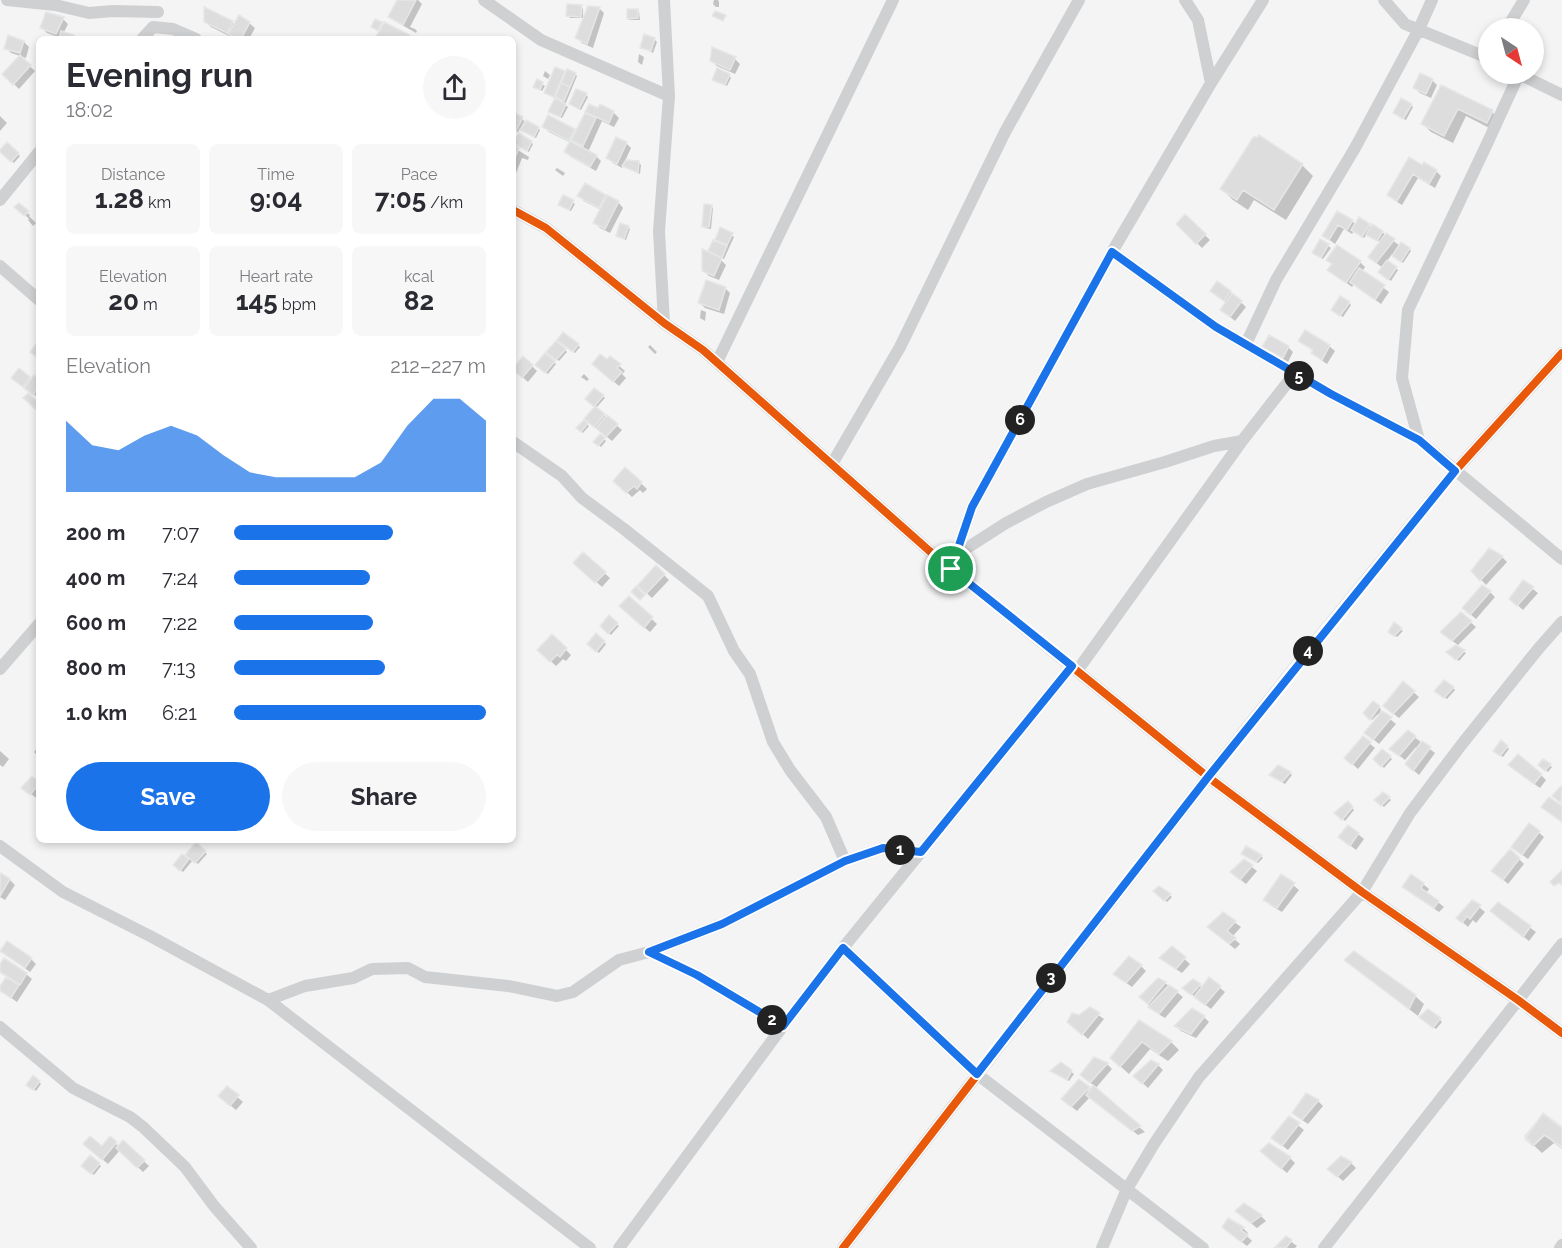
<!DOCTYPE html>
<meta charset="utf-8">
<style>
:root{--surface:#fff;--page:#f7f7f7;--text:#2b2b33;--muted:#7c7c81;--accent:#1a73e8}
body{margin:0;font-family:Raleway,sans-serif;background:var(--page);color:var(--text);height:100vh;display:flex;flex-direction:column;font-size:22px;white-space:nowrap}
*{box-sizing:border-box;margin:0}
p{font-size:20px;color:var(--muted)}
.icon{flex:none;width:33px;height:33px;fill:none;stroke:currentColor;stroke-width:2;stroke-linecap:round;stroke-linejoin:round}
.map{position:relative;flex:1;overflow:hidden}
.details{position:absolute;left:36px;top:36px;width:480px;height:807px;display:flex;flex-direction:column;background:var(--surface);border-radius:9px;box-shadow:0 3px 9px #0003}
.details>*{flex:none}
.needle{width:39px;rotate:144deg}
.fabs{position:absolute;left:1478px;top:18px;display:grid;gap:12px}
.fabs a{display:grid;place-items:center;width:66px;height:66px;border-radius:50%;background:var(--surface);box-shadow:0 3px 9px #0003;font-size:30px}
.pin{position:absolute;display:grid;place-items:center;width:51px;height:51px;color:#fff;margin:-26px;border:3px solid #fff;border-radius:50%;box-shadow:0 2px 6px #0007}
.km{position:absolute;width:30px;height:30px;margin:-15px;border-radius:50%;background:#222;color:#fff;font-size:16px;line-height:30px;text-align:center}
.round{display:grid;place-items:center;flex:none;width:63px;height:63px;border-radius:32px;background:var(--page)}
.headline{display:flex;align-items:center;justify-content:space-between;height:102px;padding:0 30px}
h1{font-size:33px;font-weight:700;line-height:45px}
.metrics{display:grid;grid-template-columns:repeat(3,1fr);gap:9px;height:102px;padding:6px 30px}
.metrics div{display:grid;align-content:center;border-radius:9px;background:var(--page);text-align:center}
.metrics b{font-size:26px;font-weight:700}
.metrics small{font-size:16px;font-weight:400}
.metrics p{font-size:16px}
.chart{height:168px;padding:12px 30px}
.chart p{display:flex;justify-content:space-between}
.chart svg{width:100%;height:108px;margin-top:6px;fill:var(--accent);opacity:.7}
.primary-button{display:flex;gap:12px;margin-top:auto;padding:12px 30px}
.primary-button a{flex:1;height:69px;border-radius:36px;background:var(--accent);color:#fff;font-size:24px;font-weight:700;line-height:69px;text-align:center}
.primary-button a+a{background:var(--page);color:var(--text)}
ul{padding:0 30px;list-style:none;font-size:20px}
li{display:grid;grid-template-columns:96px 72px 1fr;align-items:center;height:45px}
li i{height:15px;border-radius:8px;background:var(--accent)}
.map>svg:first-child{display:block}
.shadow{fill:#0003}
.building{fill:#ddddde;stroke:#e5e6e7;stroke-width:1.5}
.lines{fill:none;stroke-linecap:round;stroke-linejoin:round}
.minor{stroke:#ced0d2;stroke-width:12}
.cycleway-casing{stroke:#fff;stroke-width:11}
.cycleway{stroke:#e8590c;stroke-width:8}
.route-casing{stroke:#fff;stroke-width:12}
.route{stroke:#1a73e8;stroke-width:8}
</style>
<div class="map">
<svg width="1562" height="1248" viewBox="0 0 1562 1248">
<rect width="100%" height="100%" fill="#f4f4f4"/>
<path class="shadow" d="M398 0H418L422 4 410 27 415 29 417 31 416 33 395 21 390 16Z
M714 0H718L719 2V7H716L713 4Z
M581 6 583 9V18H570L567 15Z
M599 8 604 13 593 48 582 43 577 37Z
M637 10 639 12 640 20H630L628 18Z
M63 19 68 24 63 34 73 37 75 39H60L61 38 47 33 42 28Z
M205 21 232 22 235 25 249 23 255 28 249 39H235L211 27Z
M654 39 657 42 653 53 641 47Z
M24 42 29 47 26 58 11 53 6 48Z
M639 54 644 57 642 65 638 62Z
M20 57 35 71 19 89 4 74Z
M735 59 740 64 735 74 717 66 711 60Z
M545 71 550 75 548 79 543 76Z
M564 72 566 75 575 74 577 76 565 105 568 107 562 118 552 114 555 99 546 92Z
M729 75 731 78 727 86 716 81Z
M1432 80 1437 85 1431 98 1420 93 1415 88Z
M537 81 545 86 542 91 534 87Z
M1442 87 1492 112 1501 120 1495 131 1466 116 1453 143 1431 132 1423 124Z
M586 95 588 97 581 110 573 106Z
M1411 105 1413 107 1406 120 1397 115Z
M590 106 599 110 600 106 614 113 619 118 614 127 602 121 588 152 596 156 601 161 596 171 571 157 566 152 571 143 549 132 544 127 574 130 576 132Z
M0 116 7 123 0 131Z
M513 116 522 118 524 121 538 128 540 130 536 138 524 132 520 128 518 132 513 129Z
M531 142 533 144 529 152 517 145Z
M626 143 631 148 625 161 639 163 641 165 640 174 626 168 623 165 622 168 613 163 608 158Z
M7 144 20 156 14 163 1 151Z
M513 147 529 157 528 160 522 158 516 173 513 176Z
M1409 159 1423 167 1436 171 1441 176 1435 188 1418 178 1402 205 1394 200 1389 195Z
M1302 165 1313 176 1286 220 1254 200 1248 210 1233 200 1222 189Z
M557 168 565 173 563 176 555 170Z
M585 185 618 202 623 208 610 233 600 228 594 222 601 210 584 201 579 196Z
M564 197 575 204 571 211 562 207Z
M19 205 30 215 29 216 36 223 33 226 28 220 29 219 17 207Z
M711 206 713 208 711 229 705 228 703 226Z
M1338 213 1352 221 1356 225H1369L1371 228 1382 232 1400 246 1409 249 1411 251 1403 263 1392 254 1387 261 1398 270 1391 281 1382 274 1383 268 1375 262 1384 244 1367 234 1364 238 1354 231 1352 234 1344 229 1335 244 1324 236Z
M1185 216 1210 240 1202 248 1178 224Z
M628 227 630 229 626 240 617 236Z
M721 229 734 237 724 259 717 256 726 265 719 280 709 276 704 271 716 257 710 251Z
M1321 241 1331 248 1323 259 1316 255Z
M1360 262 1365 267 1362 272 1389 292 1381 304 1354 284 1352 287 1329 270Z
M1217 283 1230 292 1246 307 1235 321 1222 310 1227 303 1212 291Z
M725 288 730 293 724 314 705 308 700 303Z
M1349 303 1351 305 1343 317 1335 312Z
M701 310 706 312 705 321 700 318Z
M1305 333 1329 346 1335 351 1327 364 1318 358 1312 353 1314 351 1300 341Z
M563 334 580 347 575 353 559 341V342L567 352 559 361 548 352Z
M650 345 657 352 655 354 648 347Z
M1264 347H1288L1293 352 1288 362 1270 352Z
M545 355 556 364 548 374 537 365Z
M610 358 625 371 622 374 626 378 619 386 599 369Z
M532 366 537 371 528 382 519 374Z
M19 371 31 381H39V392L36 396 13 377Z
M584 374 589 379 587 381 581 377Z
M594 390 605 398 596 408 622 430 612 441 591 424 596 407 587 399Z
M584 422 589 426 583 433 578 428Z
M600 436 606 441 601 447 595 442Z
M626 469 647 489 643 493 640 490 632 497 615 481Z
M583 554 610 578 602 587 575 563Z
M1502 557 1507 562 1486 585 1473 571Z
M656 567 669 580 652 598 639 586Z
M1524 582 1538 593 1523 610 1511 599Z
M1482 587 1490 592 1495 597 1476 619 1469 613Z
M629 598 657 624 650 632 626 612Z
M1461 614 1476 627 1458 645 1447 637Z
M609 618 619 626 611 635 602 626Z
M1394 625 1403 631 1397 637 1392 634Z
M596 635 606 644 599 653 589 644Z
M552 636 571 655 566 661 563 659 556 666 539 650Z
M1456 647 1466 653 1459 661 1448 652Z
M1403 683 1419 697 1399 718 1390 711Z
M1453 688 1455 690 1447 699 1438 693Z
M1374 703 1381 709 1380 711 1396 724 1379 744 1372 738 1380 716 1378 714 1372 720 1365 713Z
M1408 732 1435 753 1419 775 1412 769 1418 749 1416 747 1405 760 1391 749Z
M1363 738 1375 748 1358 769 1346 758Z
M1501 742 1509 749 1503 757 1497 753Z
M39 746V757L34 752Z
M0 751 9 759 3 767 0 765Z
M1390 757 1392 759 1384 768 1375 759Z
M1543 761 1552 767 1548 772 1540 765Z
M1515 770 1541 775 1546 780 1540 788Z
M1290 773 1292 775 1285 784 1273 777Z
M39 784V800L23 788Z
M1383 794 1391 800 1384 807 1376 800Z
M1348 803 1354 810 1345 821 1337 813Z
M1530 825 1544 837 1528 859 1518 852Z
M1358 834 1364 839 1356 850 1346 842Z
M197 845 207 854 198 864 193 860 183 872 175 865 185 858Z
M1242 854 1261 856 1263 858 1258 863Z
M1519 859 1524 864 1508 884 1499 876Z
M1244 861 1257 871 1246 884 1237 877Z
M1282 876 1299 890 1282 912 1270 905 1265 900Z
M1411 876 1423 884 1429 889 1426 893 1444 907 1439 912 1409 892 1404 886Z
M0 878 10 880 15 885 5 900 0 897Z
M1159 888 1172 897 1167 902 1155 891Z
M1473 902 1485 912 1476 923 1473 920 1468 927 1458 918Z
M1498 904 1536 932 1529 941 1497 916Z
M1223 914 1241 927 1232 937 1240 944 1235 949 1214 932Z
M1172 948 1190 964 1182 973 1166 963 1161 958Z
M2 951 31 959 36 964 30 972Z
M4 960 26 974 32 979 17 1002 0 990 7 977 0 972V967Z
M1347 960 1415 996 1424 1004 1418 1016 1355 968Z
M1141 966 1146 971 1132 987 1121 979Z
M1158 979 1165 983 1183 997 1165 1018 1155 1012 1141 997Z
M1209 979 1225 992 1211 1009 1186 990 1193 981 1203 988Z
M1090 1009 1104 1019 1088 1039 1069 1021 1080 1017Z
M1204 1017 1209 1022 1196 1038 1181 1031 1176 1026Z
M1423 1019 1440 1020 1442 1022 1436 1029Z
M1139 1022 1171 1042 1179 1050 1168 1061 1150 1049 1129 1074 1120 1066Z
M1061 1064 1074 1074 1069 1081 1054 1073Z
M1107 1064 1112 1069 1095 1089 1145 1132 1138 1135 1090 1097 1077 1111 1068 1104 1089 1088 1091 1091 1094 1086 1082 1075Z
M1158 1065 1163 1070 1148 1088 1135 1076Z
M34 1077 41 1084 36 1091 28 1084Z
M227 1088 243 1102 236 1110 225 1101Z
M1307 1095 1318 1101 1323 1106 1308 1124 1299 1118Z
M1289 1118 1304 1130 1288 1150 1273 1138Z
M1562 1129V1149L1554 1143 1542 1153 1527 1139Z
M110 1138 119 1147 123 1142 149 1166 143 1172 120 1150 108 1164 90 1149 102 1148Z
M1267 1156 1290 1158 1295 1163 1287 1173Z
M90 1157 101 1166 94 1175 83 1166Z
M1341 1158 1351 1163 1356 1168 1343 1181 1329 1169Z
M1244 1205 1261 1216 1266 1221 1257 1228 1242 1216Z
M1243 1228 1248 1233 1246 1235 1252 1241 1247 1246 1229 1232Z
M1286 1238 1297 1246 1295 1248H1276Z"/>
<path class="building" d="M397 0H416L403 25 388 17Z
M567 4 582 5 581 17 566 16Z
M588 6 600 7 587 44 575 38Z
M204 7 233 21 227 33 204 22Z
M627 9H638V18L627 19Z
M715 11 726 15 723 21 712 16Z
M46 12 64 17 56 34 40 28Z
M239 15 250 22 241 39H237L228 34Z
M375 19 382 22 378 31 371 27Z
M384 22 410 35 408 39H375Z
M61 31 74 35 73 39H59Z
M644 34 655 38 651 51 640 48Z
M8 35 24 41 20 53 4 49Z
M712 47 736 57 730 70 710 61Z
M20 55 31 65 13 85 2 74Z
M555 67 565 71 554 97 544 93Z
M717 68 730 74 725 85 712 80Z
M567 69 576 73 570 87 561 83Z
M1420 73 1433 79 1426 94 1413 88Z
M537 79 543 82 540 90 533 87Z
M561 83 570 87 564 101 555 97Z
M1441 85 1493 110 1487 123 1458 109 1444 136 1421 124Z
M576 89 587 93 579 109 569 104Z
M555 98 566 104 560 117 548 112Z
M1401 98 1412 104 1403 119 1393 113Z
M589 104 598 108 600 104 614 111 609 123 585 112Z
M513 112 523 117 516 131 513 130Z
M585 113 596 118 583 146 571 140Z
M548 115 575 129 569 141 542 127Z
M526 120 539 127 534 137 520 130Z
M519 133 532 141 527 151 513 143Z
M1259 135 1303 164 1274 210 1243 190 1237 200 1220 189 1254 136 1257 138Z
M616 137 627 142 617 164 606 158Z
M570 141 597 155 590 167 564 152Z
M7 142 19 153 11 162 0 152V150Z
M513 145 519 148 513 163Z
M1409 157 1422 165 1424 162 1437 170 1429 184 1413 174 1397 201 1387 195Z
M626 160 639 161 638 173 622 166Z
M585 183 606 195 599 208 577 196Z
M563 195 574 200 569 210 558 205Z
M607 195 619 201 605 229 593 223Z
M19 203 29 211 24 216 14 207Z
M704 204 712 205 709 227H702Z
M1337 211 1353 220 1347 230 1338 225 1329 240 1322 236Z
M1185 214 1206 234 1196 244 1176 224Z
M1359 217 1370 224 1362 237 1351 230Z
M620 223 629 226 624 239 616 236Z
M1372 224 1383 231 1377 241 1366 235Z
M720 227 733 233 727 245 715 240Z
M1386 233 1395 239 1376 263 1368 257Z
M1320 239 1329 244 1321 258 1312 253Z
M713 240 727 246 722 258 708 251Z
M1401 242 1410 248 1401 262 1392 256Z
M1337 245 1361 261 1346 283 1327 270 1332 264 1326 260Z
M702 249 722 258 714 276 702 271Z
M1387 260 1397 267 1388 280 1378 272Z
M1359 268 1385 285 1375 300 1350 282Z
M706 280 726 287 719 310 698 303Z
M1217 281 1231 291 1224 301 1210 291Z
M1232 293 1242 301 1230 317 1220 310Z
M1340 296 1350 302 1340 316 1331 310Z
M1305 330 1330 345 1322 360 1311 353 1313 350 1298 341Z
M563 332 579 344 573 352 557 340Z
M1269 335 1289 346 1283 358 1262 347Z
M38 341 39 342V359L30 352Z
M556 341 566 349 556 360 546 352Z
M545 353 555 361 545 373 535 365Z
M600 354 607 359 610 356 621 364 617 368 622 372 613 382 592 364Z
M523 356 533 365 522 378 513 370V368Z
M19 368 30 377 23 387 11 378Z
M34 375 39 379V387L33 395 24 388Z
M594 388 604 395 594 407 585 399Z
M28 393 39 403 35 409 23 398Z
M595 406 605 414 594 427 584 419Z
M607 415 618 424 606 437 596 428Z
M584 420 588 423 581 432 576 428Z
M600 434 605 438 598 446 593 442Z
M625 467 642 482 637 489 634 486 626 493 613 481Z
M1489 548 1503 556 1480 581 1471 571Z
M583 552 606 572 595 583 573 563Z
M656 565 665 574 646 594 637 586Z
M1523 580 1534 587 1517 606 1509 599Z
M1482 585 1491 591 1470 615 1462 608Z
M636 586 645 595 640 600 631 592Z
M629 596 653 617 644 628 619 606Z
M1461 612 1472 621 1452 641 1440 632Z
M609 615 618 623 608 634 600 626Z
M1394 622 1402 628 1394 636 1388 632Z
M596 633 605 641 596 652 587 644Z
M552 634 567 648 560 657 557 655 550 662 537 650Z
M1456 645 1465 650 1456 660 1446 652Z
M1444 680 1454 687 1444 698 1434 691Z
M1403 681 1415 691 1393 714 1383 706Z
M1373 701 1380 706 1370 720 1363 713Z
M1382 711 1392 717 1373 740 1364 733Z
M1408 730 1416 736 1399 756 1389 749Z
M1363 736 1371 742 1352 765 1344 758Z
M1501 740 1508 746 1500 756 1493 751Z
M1422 741 1431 747 1413 771 1405 764Z
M1382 749 1391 756 1381 767 1373 759Z
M1518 754 1542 774 1534 784 1508 765Z
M1543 759 1551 764 1545 771 1538 765Z
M1278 765 1291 772 1282 782 1269 775Z
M32 776 39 782V784L30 795 21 788Z
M1561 786H1562L1561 803 1552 796Z
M1383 792 1390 797 1381 806 1374 800Z
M1549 797 1562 806V822L1541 807Z
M1348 801 1353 807 1342 820 1334 813Z
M1529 823 1540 831 1522 855 1511 847Z
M1348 825 1359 833 1350 846 1338 837Z
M196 842 206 851 195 863 185 855Z
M1246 846 1262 855 1256 862 1241 854Z
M1510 849 1520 858 1503 880 1491 871Z
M182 854 189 859 180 871 173 865Z
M1244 859 1253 865 1240 880 1230 872Z
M1562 870V885L1559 883 1554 886 1550 882Z
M1 873 10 879 0 896V875Z
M1281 874 1295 883 1277 908 1263 900Z
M1411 874 1424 883 1421 888 1439 901 1434 908 1402 887Z
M1159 886 1171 894 1164 901 1153 891Z
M1472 900 1481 905 1470 919 1467 916 1462 923 1456 918Z
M1498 902 1531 926 1523 937 1490 911Z
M1223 912 1236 921 1227 931 1236 938 1229 944 1207 927Z
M7 941 32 958 25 968 0 951Z
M1172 946 1186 957 1176 969 1159 958Z
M1354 951 1416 995 1409 1009 1344 960Z
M1129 956 1142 965 1126 983 1113 974Z
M4 958 27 973 20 985 0 972V964Z
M6 977 19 985 11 998 0 991V986Z
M1209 977 1221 986 1205 1005 1194 997Z
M1158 978 1166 982 1148 1004 1139 997Z
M1193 979 1201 984 1191 995 1182 988Z
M1169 985 1178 991 1159 1014 1148 1007Z
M1090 1007 1100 1013 1082 1035 1067 1022 1072 1013 1079 1015Z
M1192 1008 1205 1016 1191 1034 1174 1026Z
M1428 1009 1441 1018 1433 1028 1419 1017Z
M1139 1020 1172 1041 1159 1054 1142 1042 1120 1067 1110 1058Z
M1094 1057 1108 1063 1090 1083 1080 1075Z
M1151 1060 1159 1064 1142 1084 1133 1076Z
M1061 1062 1072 1070 1067 1080 1050 1071Z
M33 1075 40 1081 33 1090 26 1085Z
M1079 1079 1090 1087 1071 1107 1061 1099Z
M1093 1085 1141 1126 1132 1131 1086 1095Z
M227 1086 239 1095 230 1106 218 1096Z
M1306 1093 1319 1100 1302 1120 1292 1113Z
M1543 1113 1562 1127V1148L1545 1135 1533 1146 1525 1139Z
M1543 1114 1562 1128V1147L1544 1135 1533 1146 1525 1136Z
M1289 1116 1300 1123 1282 1146 1271 1138Z
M90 1136 102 1146 110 1136 117 1142 102 1160 83 1144Z
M123 1140 145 1160 137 1168 116 1148Z
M1269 1143 1291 1157 1281 1169 1260 1151Z
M90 1155 100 1163 91 1174 81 1166Z
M1341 1156 1352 1162 1337 1177 1327 1169Z
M1244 1203 1262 1215 1251 1223 1235 1211Z
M1228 1218 1244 1227 1241 1230 1248 1235 1241 1242 1222 1227Z
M1286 1236 1292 1240 1286 1248H1274Z"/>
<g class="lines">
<path class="minor" d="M7 0 55 5 89 13 113 11 158 12
M484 0 541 40 669 96
M1185 0 1198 20 1211 83
M1384 0 1405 24 1488 58
M1507 28 1524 0
M142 39 153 27 173 29 196 39
M1519 74 1562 95
M0 200 39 152
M513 210 546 228 664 323 703 350 934 555 1208 777 1362 892 1518 1000 1562 1033
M1112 252 1216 327 1331 394 1419 440 1562 559
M0 266 39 300
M664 323 659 231 669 96 664 0
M1246 344 1276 280 1355 148 1419 29 1432 0
M717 362 893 0
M1419 440 1402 378 1408 310 1486 146 1519 74
M513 442 562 476 582 498 624 529 708 596 734 651 750 674 773 742 790 770 826 817 845 861
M832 464 900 347 1005 132 1079 0
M956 555 1006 523 1046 502 1087 484 1165 462 1214 446 1242 441
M951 569 972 507 1112 252 1211 83 1263 0
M0 669 39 624
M1077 671 1242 441 1295 373
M0 846 63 892 150 936 268 1000 590 1248
M843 948 977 1074 1203 1248
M649 952 722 924 845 861 883 848 921 852
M268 1000 305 986 353 978 372 969 408 968 425 977 508 986 557 996 573 992 619 960 649 952 697 975 783 1026
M0 1027 73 1088 130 1117 143 1127 185 1167 214 1206 251 1248
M619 1248 783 1026 843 948 1072 666
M843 1248 1208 777 1307 652 1455 471 1562 353
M1102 1248 1127 1189 1154 1144 1199 1077 1362 892 1410 813 1462 744 1539 648 1562 622
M1324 1248 1562 944
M1560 1248 1562 1245"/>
<g class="cycleway-casing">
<path id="cycleway" d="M513 210 546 228 664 323 703 350 934 555 1208 777 1362 892 1518 1000 1562 1033
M843 1248 1208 777 1307 652 1455 471 1562 353"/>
</g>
<use href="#cycleway" class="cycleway"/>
</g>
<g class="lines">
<g class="route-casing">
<path id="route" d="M1112 252 1216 327 1331 394 1419 440 1455 471 1208 777 977 1074 843 948 783 1026 697 975 649 952 722 924 845 861 883 848 921 852 1072 666 951 569 972 507Z"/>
</g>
<use href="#route" class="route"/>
</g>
</svg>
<div class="fabs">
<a><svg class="needle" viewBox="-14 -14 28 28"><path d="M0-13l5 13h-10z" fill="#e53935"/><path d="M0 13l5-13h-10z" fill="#7c7c81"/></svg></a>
</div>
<div class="pin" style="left:951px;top:569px;background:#1e9e55"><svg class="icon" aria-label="arrive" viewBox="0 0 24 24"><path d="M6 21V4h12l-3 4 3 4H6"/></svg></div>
<b class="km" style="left:900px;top:850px">1</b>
<b class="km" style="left:772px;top:1020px">2</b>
<b class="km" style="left:1051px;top:978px">3</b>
<b class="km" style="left:1308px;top:651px">4</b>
<b class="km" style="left:1299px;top:376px">5</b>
<b class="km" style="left:1020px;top:420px">6</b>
<section class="details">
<div class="headline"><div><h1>Evening run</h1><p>18:02</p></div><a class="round"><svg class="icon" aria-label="share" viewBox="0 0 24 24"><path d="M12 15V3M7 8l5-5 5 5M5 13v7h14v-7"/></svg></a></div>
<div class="metrics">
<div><p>Distance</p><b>1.28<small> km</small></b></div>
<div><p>Time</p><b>9:04</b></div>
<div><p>Pace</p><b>7:05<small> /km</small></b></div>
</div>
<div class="metrics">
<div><p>Elevation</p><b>20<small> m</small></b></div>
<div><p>Heart rate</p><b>145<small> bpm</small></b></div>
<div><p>kcal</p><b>82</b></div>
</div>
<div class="chart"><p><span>Elevation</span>212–227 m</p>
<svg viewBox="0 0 160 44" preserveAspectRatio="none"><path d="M0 44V15L10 25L20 27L30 21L40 17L50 21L60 29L70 36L80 38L90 38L100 38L110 38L120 32L130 17L140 6L150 6L160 15V44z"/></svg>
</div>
<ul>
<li><b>200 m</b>7:07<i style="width:63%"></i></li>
<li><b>400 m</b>7:24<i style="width:54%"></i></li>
<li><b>600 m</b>7:22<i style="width:55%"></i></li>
<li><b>800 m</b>7:13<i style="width:60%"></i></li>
<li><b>1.0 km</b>6:21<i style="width:100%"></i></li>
</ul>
<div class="primary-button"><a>Save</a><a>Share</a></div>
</section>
</div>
